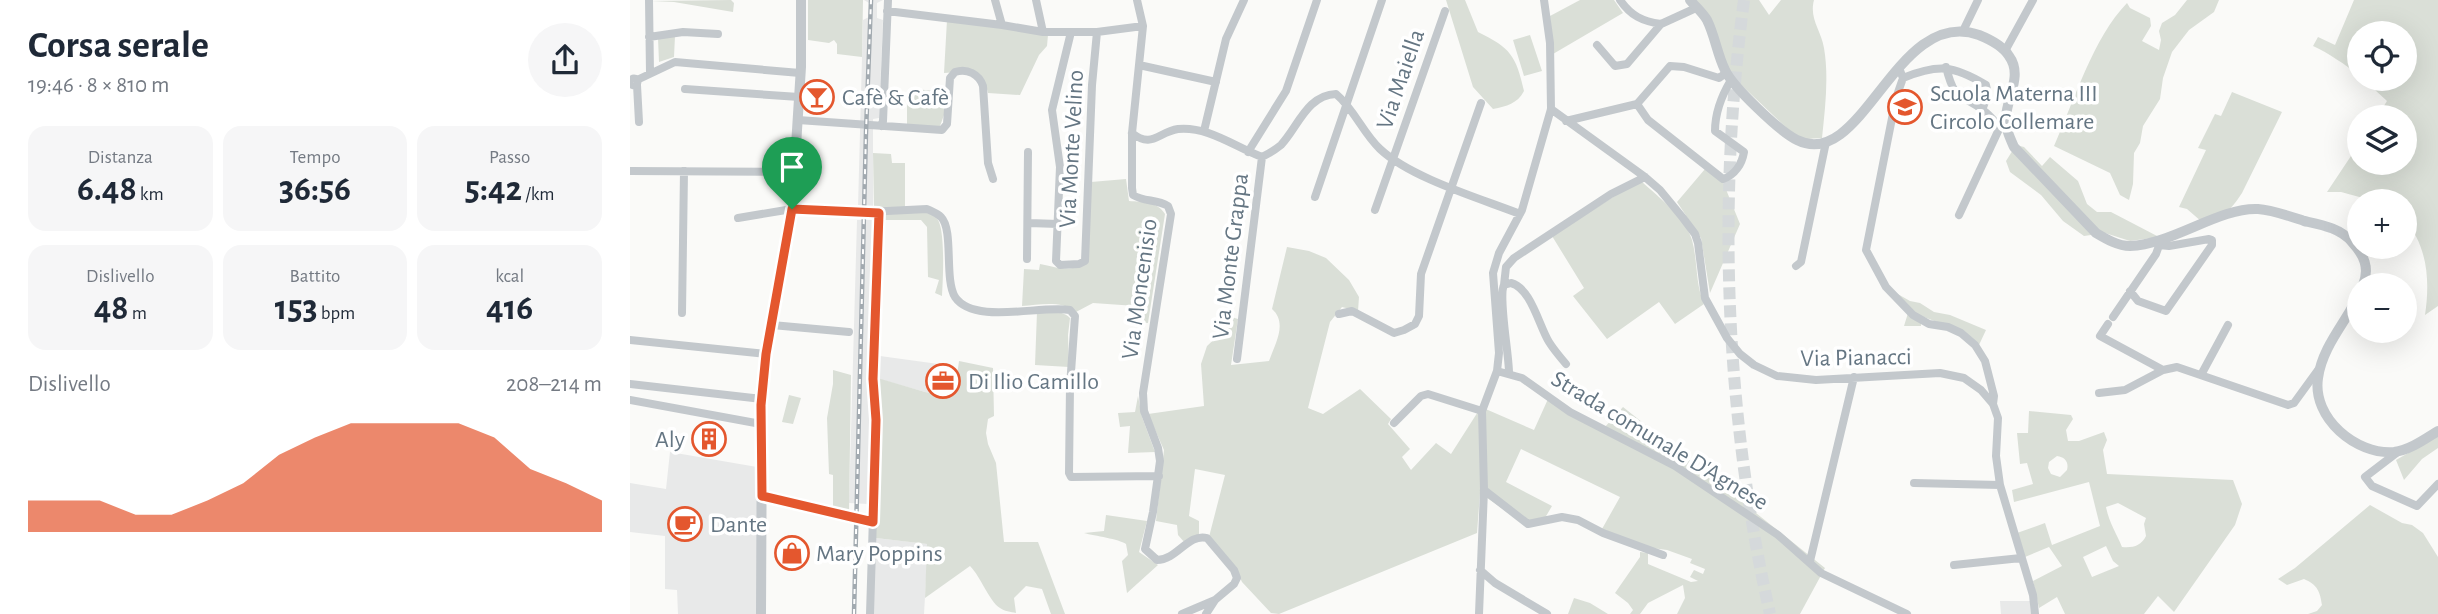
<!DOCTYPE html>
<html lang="it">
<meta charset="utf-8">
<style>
:root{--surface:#fff;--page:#f6f6f7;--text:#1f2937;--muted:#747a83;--accent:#e4572e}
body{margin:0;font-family:"Alegreya Sans",sans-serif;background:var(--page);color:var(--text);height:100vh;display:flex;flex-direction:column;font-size:26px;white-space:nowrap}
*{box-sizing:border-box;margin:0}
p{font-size:23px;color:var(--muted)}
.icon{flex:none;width:38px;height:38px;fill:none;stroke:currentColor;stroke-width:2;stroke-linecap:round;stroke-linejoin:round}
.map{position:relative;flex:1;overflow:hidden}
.side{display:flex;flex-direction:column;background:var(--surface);width:630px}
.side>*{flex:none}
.tools{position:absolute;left:1717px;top:21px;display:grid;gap:14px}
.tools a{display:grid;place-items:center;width:70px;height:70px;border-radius:50%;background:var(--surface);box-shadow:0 7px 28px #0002;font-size:35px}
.pin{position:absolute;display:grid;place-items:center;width:60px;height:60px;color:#fff;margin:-72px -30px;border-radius:50% 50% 50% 0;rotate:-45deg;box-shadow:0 0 7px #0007}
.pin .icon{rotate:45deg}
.round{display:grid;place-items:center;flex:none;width:74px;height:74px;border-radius:37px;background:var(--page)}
.headline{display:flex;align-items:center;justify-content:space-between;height:119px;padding:0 28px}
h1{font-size:38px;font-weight:700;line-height:52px}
.stats{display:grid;grid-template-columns:repeat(3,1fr);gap:10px;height:119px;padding:7px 28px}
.stats div{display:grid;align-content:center;border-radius:18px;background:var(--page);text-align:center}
.stats b{font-size:35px;font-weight:700}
.stats small{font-size:19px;font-weight:400}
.stats p{font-size:19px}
.chart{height:196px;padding:14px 28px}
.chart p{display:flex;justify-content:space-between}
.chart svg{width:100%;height:126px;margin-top:7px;fill:var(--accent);opacity:.7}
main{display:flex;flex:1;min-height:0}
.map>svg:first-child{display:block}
.built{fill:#e8e9e9}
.green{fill:#dadfd7;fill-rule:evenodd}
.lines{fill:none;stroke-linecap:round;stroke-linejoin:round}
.trunk-tunnel{stroke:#d5d9db;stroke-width:12;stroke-dasharray:12 6;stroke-linecap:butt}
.minor{stroke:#c3c8cc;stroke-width:8}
.tertiary{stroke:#c3c8cc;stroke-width:10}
.rail-casing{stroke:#a2aab0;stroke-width:4.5}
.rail{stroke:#fff;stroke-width:2;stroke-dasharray:5;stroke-linecap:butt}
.route-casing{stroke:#fff;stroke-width:14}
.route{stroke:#e4572e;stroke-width:9}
.labels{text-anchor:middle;stroke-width:7;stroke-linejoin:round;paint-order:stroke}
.street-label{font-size:24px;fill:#657683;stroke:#fff}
.poi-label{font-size:24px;fill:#657683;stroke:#fff;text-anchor:start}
</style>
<main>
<section class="side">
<div class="headline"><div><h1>Corsa serale</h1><p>19:46 · 8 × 810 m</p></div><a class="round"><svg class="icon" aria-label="share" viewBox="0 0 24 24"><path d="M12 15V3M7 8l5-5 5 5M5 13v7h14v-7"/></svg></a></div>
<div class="stats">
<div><p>Distanza</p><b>6.48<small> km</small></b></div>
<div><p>Tempo</p><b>36:56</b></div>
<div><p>Passo</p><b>5:42<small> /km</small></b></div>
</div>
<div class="stats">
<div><p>Dislivello</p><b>48<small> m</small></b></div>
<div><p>Battito</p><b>153<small> bpm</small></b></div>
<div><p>kcal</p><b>416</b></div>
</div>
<div class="chart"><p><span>Dislivello</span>208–214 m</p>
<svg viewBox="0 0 160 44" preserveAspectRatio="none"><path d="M0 44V33L10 33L20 33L30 38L40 38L50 33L60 27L70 17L80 11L90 6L100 6L110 6L120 6L130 11L140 22L150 27L160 33V44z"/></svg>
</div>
</section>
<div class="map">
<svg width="1808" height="614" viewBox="0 0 1808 614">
<rect width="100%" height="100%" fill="#fafaf8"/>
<path class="built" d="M234 0H253L247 3V18L253 20 249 118 243 119V208L228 207 233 20 239 17V3Z
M227 220H244L238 504 219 503Z
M250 356 323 366 328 370 324 391 318 396 295 392 249 379Z
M40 452 127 467V614H48L47 590 35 589V536L0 532V483L36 489Z
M246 538 298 544 294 614H242Z
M1370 601H1400L1401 614H1371Z"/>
<path class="green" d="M101 0 104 3 103 12 44 2 21 1Z
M178 0H233L232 57 207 54V44L204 40 199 43 178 40Z
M816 0H835L848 32C881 48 886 56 894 91 887 104 877 106 863 109L843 87Z
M950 0H984L993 13 923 54 920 16Z
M1065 0H1129L1139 15 1151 0H1184C1179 19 1191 30 1194 48 1199 77 1195 109 1192 138L1175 139 1162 133 1105 79 1096 67Z
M1557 0H1589L1584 12 1559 30 1542 52 1533 78 1530 99 1513 126 1510 143 1504 153 1503 184 1499 200 1490 195 1480 173 1424 146C1444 101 1463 38 1497 3L1500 8 1520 18 1521 26 1512 41 1529 50 1531 40 1529 31 1532 23 1545 15Z
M1724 0H1808V306L1795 315C1800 282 1798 247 1775 220L1774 201H1744L1711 192H1697L1729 144V163H1774V117H1747L1757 101 1733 79H1774V33H1729V75C1714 64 1700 54 1683 46L1688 37 1705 45Z
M317 20 418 35 417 46 409 55 390 95 358 93 356 85 343 71 314 73Z
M900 35 912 71 894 76 883 40Z
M45 36 44 57 29 62 28 38Z
M285 89 315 92 314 115 310 126H277V98H284Z
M1602 92 1652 112 1612 193C1599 213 1594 215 1572 222L1557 209 1549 207 1576 150 1568 148 1585 114 1591 116Z
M1386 145 1394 147 1412 166 1420 157 1448 181 1457 204 1467 212H1481L1529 237 1500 241 1475 233 1454 236 1433 221 1411 195 1380 172 1376 161Z
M243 153 261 154 262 163H275V207L244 210Z
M1075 169 1093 182 1110 224 1080 293 1071 238 1047 202Z
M496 179 499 201C513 202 527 201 535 214L518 323 506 322V306L463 303 446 312C431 300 410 305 392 306L394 269 409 270 410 264C429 268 441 273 457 261L461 182Z
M1012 182C1028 196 1056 219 1062 240 1068 262 1065 283 1074 304L1045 324 1029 302 977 339 943 296 954 288 922 236 1002 185Z
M290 212C298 213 306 214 309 222 315 237 313 280 312 296L305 293 309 280 298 277 297 227 291 220H254L252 236 251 305 248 306 250 218 254 214Z
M657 247 679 251 696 258 719 280 729 297 728 311 712 307 700 322 678 408 693 414 730 389 761 419 758 424 780 449 772 457 781 470 806 443 821 454 851 407 904 430 918 399 974 428 993 407 1195 568 1170 614H1047L1055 598 1053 585 1018 603 1010 614H1000L1003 610 998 603 985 593 1010 557V552L1018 553V564L1061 582 1068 581 1060 577 1064 570 1073 574 1075 569 1060 563 1062 559 1037 550 1022 548 972 529 990 497 891 449 876 482 922 506 912 523 899 527 850 493 847 533 649 614 641 613 612 582 605 567 579 537 595 475 565 469 559 516 569 521V534L555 543 548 535 547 525 526 521 534 450 518 414 574 406 571 364 577 346 592 332 598 316 608 319 601 365 639 361C645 344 658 323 642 309Z
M1259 289 1280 301 1290 303 1304 312 1320 315 1356 330 1349 345 1334 332 1291 316V326H1274L1278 313 1268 303Z
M407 312C418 312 433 310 440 318L438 335 439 367 405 365Z
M329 361 363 368 364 416 358 419 356 433 358 444 366 463 374 542H408L435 614H421L412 589 396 586 384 598 386 613C381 612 374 611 370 608 359 601 351 577 340 566L295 598 297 544 246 538 245 380 251 379 295 392 318 396 320 390H325Z
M203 370 221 375 219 513 203 509V475L199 474 197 418 203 384Z
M159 395 171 398 163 424 152 422Z
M508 396 512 417 525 452 498 453 500 426 490 427 488 413 505 412Z
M1399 411 1441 415 1443 419 1436 430 1438 441H1449L1474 432 1477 440 1473 450 1477 474 1603 480 1612 504 1605 525 1544 612 1528 596 1514 614H1435L1427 597 1409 608 1403 581 1432 566 1419 547 1395 557 1387 533 1415 523 1422 545 1470 526 1459 482 1384 502 1382 490 1403 484 1397 463 1390 464 1387 433H1398ZM1427 456C1435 457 1439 462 1437 470L1430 477 1421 474 1418 468 1419 462ZM1488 503 1516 518 1514 524 1516 536C1511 546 1503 548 1492 547 1487 534 1479 523 1476 507ZM1476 546 1483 561 1489 566 1462 577 1453 557Z
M1808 436V448L1792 459 1774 480 1766 460Z
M1740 505 1772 523 1782 525 1793 533 1808 557V614H1678L1687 611 1692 605C1690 592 1688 585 1674 579L1657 585 1648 579 1665 568Z
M476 515 517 521 509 552 528 565 497 593 492 561 498 555 496 544C489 539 465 536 454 533L474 531Z
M944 598 960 603 978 614H938Z"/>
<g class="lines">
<path class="trunk-tunnel" d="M1114 0C1087 203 1095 414 1140 614"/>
<path class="minor" d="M19 0 20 73
M365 0 372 25
M406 0 413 32
M507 0 513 26 502 133V188L503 195C514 202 527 199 538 206L541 214 513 393 514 411 528 448 530 461 523 512 515 549 527 560C547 560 558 533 577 538L604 570 607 578 604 584 585 600
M990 0C1001 16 1012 21 1031 24
M257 11 372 25 413 32H467L513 26
M1333 31 1348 0
M441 32 422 110 430 167 426 261 430 265 449 264 455 261 462 85 467 32
M19 37 53 32 88 34
M967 45 985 66 997 64 1031 24 1066 8
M1375 51 1403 0
M509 65 586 82
M1316 67C1325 103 1330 92 1354 111 1360 115 1365 122 1370 127L1373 126
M1269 68 1273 78 1266 98 1236 250 1256 287 1283 315 1299 324 1318 327 1331 333 1345 345 1355 361 1364 396 1363 404
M1273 78C1308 64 1323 65 1356 85L1358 94 1352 110
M0.5 82a3.5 3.5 0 1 1 7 0a3.5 3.5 0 1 1-7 0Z
M7 80 45 62 170 73
M7 85 9 122
M55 89 169 97
M1007 104 1018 120 1093 179C1105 175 1112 164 1114 152L1085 131C1085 114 1092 95 1101 80
M921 109 1015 177 1030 190 1053 218 1065 234 1068 243 1075 298 1097 338 1110 354 1124 365 1147 376 1186 380 1310 373 1334 378 1351 390 1363 404 1368 418 1366 456 1370 485 1403 595 1405 614
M168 120 312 130 317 124 320 78 325 72C337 68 349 74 353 86L358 163 363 179
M936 121 1007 104 1040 66 1054 67 1089 78 1096 73
M251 126 253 121 258 0
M574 131 596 39 614 0
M502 133C522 149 528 132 548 129 578 126 605 147 632 157 638 154 645 150 651 145 668 127 677 95 706 94 724 109 733 133 750 149 781 178 849 198 890 214
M618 152 656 91 687 0
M0 171 165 172
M685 197 752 0
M745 210 815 11
M1329 215 1370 127
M108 218 162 209 217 213 297 209C301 211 307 213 311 217 324 230 314 279 325 297 344 325 410 305 440 310L445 316 440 386 439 473 441 477 529 476
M399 223 428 224
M397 259 398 152
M1166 266 1171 262 1196 142
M874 285 876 267 884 258 981 194 1015 177
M1500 291 1508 301 1536 311 1582 245V240L1579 239 1539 246 1529 245
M52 313 54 171
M709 314 722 311 764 333 774 330 785 324 789 316 791 274 851 103
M1483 317 1526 254 1531 240
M1478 324 1470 336 1533 370 1547 367 1658 405 1664 403 1688 370
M142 325 219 332
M0 340 136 354
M607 359 632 157
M867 371 892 378 940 412 1045 466 1148 535 1191 573 1277 614
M879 373C879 354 868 296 874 285L881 283C901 288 909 326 919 342 924 350 930 357 936 364
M1571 375 1598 325
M0 384 132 399
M1469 393 1495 390 1533 370
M0 400 131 424
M764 423 791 396 798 394 852 411
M1769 451 1735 477 1742 486 1787 506 1808 484
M1284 483 1370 485
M854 490 898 524 932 517 948 520 973 533 1033 555
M132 497 243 522
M1180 561 1224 377
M1324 565 1391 558
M850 570 865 583 917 614
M240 614 246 420 244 374 249 213
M552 614 585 600 576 614
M849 614 854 490 852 411 867 371 869 353 863 273 869 253 892 210 921 109 920 43 914 0"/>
<path class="tertiary" d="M1060 0C1065 6 1073 13 1077 20 1085 36 1087 54 1095 70 1102 86 1150 132 1167 140 1233 173 1266 5 1349 35 1359 39 1373 46 1379 56 1393 75 1377 97 1376 117 1375 128 1380 138 1384 147L1466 233C1476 239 1488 246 1500 246 1541 245 1590 207 1628 209 1643 210 1659 216 1674 221 1692 225 1710 228 1722 242 1734 255 1740 268 1733 285
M1729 295C1716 322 1692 347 1688 378 1682 418 1726 455 1764 452 1780 450 1795 439 1808 431
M131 614 132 399 136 354 162 209 171 67V0"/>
<g class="rail-casing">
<path id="rail" d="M224 614 236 132 241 0"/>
</g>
<use href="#rail" class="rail"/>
</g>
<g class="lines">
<g class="route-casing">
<path id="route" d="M162 209 249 213 243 379 246 420 243 522 132 496 131 405 136 354Z"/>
</g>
<use href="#route" class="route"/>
</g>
<defs>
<g id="bar-ring" transform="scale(1.75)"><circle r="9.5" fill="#fff" stroke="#e4572e" stroke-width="1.5"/><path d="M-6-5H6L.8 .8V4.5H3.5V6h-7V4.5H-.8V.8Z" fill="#e4572e"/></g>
<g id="school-ring" transform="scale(1.75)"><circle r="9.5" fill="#fff" stroke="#e4572e" stroke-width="1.5"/><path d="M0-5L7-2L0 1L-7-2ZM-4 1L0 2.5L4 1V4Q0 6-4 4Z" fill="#e4572e"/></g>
<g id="office-ring" transform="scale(1.75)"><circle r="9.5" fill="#fff" stroke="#e4572e" stroke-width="1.5"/><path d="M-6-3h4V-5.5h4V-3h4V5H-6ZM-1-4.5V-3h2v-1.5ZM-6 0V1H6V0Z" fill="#e4572e"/></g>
<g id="building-ring" transform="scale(1.75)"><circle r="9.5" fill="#fff" stroke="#e4572e" stroke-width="1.5"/><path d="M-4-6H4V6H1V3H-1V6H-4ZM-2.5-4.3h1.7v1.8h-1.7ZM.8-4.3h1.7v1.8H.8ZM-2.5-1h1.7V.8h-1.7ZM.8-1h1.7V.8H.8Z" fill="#e4572e"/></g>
<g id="cafe-ring" transform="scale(1.75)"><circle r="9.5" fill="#fff" stroke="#e4572e" stroke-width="1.5"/><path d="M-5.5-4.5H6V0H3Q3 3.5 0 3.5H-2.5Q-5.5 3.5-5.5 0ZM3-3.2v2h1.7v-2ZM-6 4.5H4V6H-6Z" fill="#e4572e"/></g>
<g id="shop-ring" transform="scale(1.75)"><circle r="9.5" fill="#fff" stroke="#e4572e" stroke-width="1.5"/><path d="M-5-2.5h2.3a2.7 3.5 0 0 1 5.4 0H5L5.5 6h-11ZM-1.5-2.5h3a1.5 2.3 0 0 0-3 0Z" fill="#e4572e"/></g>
</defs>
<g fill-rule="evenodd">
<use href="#bar-ring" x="187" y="97"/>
<use href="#school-ring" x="1275" y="107"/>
<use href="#office-ring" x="313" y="381"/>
<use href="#building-ring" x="79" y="439"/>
<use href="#cafe-ring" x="55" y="524"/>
<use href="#shop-ring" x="162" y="553"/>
</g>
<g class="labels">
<g class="street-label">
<text transform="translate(770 79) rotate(-71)" y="8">Via Maiella</text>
<text transform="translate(441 149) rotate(-87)" y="8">Via Monte Velino</text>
<text transform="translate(600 256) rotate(-83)" y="8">Via Monte Grappa</text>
<text transform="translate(509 289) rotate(-82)" y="8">Via Moncenisio</text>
<text transform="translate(1226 357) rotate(-1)" y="8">Via Pianacci</text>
<text transform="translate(1030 440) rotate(31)" y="8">Strada comunale D'Agnese</text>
</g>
<g class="poi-label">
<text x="1300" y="101">Scuola Materna III<tspan x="1300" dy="28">Circolo Collemare</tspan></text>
<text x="212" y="105">Cafè &amp; Cafè</text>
<text x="338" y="389">Di Ilio Camillo</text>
<text x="55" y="447" text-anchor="end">Aly</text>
<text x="80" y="532">Dante</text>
<text x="186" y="561">Mary Poppins</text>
</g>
</g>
</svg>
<div class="tools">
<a><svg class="icon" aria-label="locate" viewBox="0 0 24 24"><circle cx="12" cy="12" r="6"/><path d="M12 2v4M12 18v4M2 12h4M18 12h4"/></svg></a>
<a><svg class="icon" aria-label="layers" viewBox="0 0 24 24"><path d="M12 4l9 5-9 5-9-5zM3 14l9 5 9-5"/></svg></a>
<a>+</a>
<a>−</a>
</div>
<div class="pin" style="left:162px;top:209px;background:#1e9e55"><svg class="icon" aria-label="arrive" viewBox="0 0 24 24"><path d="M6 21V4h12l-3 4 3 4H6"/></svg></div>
</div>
</main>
